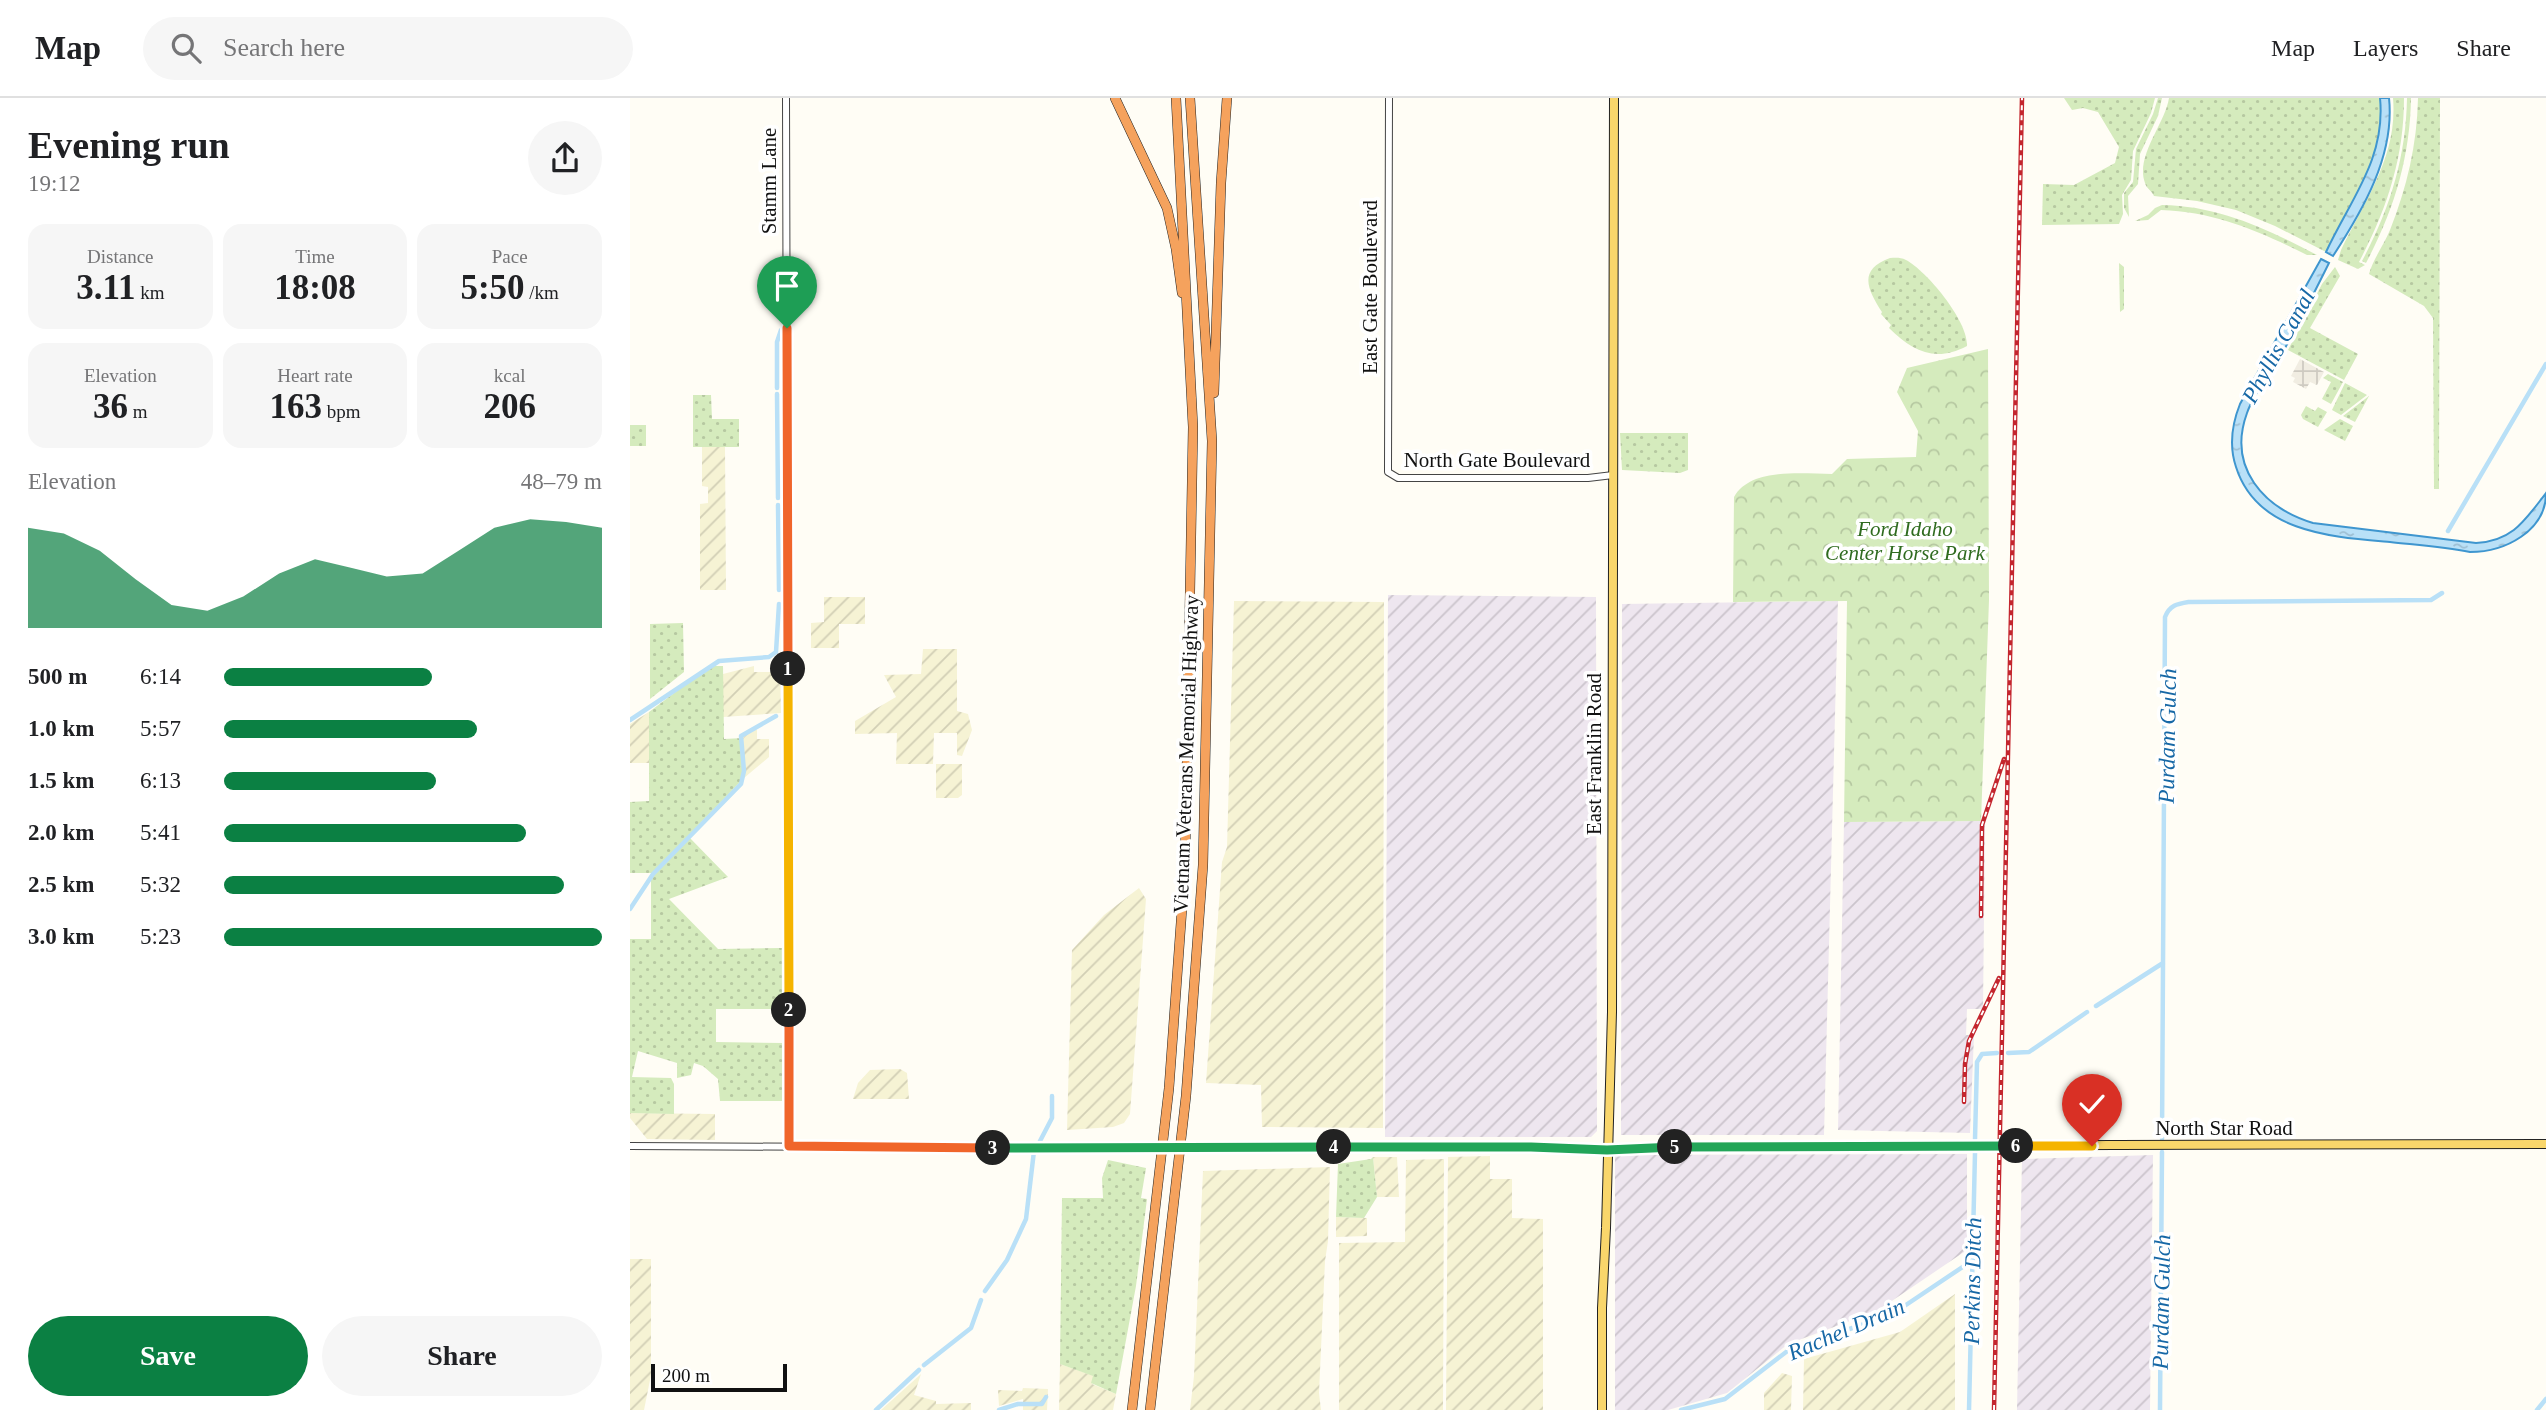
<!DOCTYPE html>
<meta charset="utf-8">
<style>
:root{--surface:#fff;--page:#f6f6f6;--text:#202124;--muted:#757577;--line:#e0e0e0;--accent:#0b8043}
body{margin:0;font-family:Georgia,serif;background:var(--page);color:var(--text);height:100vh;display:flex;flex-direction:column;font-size:26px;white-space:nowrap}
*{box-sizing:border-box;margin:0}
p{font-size:23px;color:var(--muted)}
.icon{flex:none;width:38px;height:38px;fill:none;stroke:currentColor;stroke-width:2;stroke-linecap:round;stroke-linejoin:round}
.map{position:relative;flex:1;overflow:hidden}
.side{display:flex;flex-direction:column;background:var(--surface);width:630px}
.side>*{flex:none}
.scale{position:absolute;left:21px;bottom:18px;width:136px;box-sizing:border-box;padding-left:7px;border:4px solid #111;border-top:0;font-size:19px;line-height:24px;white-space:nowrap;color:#111;-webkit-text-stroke:5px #fff;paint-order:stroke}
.pin{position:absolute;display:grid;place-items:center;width:60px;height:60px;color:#fff;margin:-72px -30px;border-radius:50% 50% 50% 0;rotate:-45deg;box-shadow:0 0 7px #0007}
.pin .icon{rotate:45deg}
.km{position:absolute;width:35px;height:35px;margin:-18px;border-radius:50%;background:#222;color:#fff;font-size:19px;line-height:35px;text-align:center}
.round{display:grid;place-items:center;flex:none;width:74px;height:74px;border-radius:37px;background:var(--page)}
.head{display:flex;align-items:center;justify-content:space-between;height:119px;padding:0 28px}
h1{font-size:38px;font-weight:800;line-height:52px}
.stats{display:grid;grid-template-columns:repeat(3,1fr);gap:10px;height:119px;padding:7px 28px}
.stats div{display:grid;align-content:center;border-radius:18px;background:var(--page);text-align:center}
.stats b{font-size:35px;font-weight:800}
.stats small{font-size:19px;font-weight:400}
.stats p{font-size:19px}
.chart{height:196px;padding:14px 28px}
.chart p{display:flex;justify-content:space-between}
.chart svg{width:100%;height:126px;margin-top:7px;fill:var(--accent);opacity:.7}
.primary-button{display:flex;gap:14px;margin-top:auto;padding:14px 28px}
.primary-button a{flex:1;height:80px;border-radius:42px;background:var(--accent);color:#fff;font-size:28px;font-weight:800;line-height:80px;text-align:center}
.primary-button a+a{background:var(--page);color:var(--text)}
ul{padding:0 28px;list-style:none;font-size:23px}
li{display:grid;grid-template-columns:112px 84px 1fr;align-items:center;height:52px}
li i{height:18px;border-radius:9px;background:var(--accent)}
header{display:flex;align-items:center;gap:42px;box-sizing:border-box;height:98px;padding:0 35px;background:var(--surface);border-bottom:2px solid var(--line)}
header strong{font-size:33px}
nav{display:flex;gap:38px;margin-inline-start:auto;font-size:24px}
.search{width:490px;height:63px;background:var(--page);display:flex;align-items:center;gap:18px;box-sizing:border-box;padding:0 24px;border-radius:38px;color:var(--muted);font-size:26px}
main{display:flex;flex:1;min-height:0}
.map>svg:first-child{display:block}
.industrial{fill:url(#industrial-furrows)}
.farmland{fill:url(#farmland-furrows)}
.grass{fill:url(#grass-dots)}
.park{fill:url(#park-crowns)}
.plaza{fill:url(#plaza-grid)}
.water{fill:url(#water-ripples);stroke:#3f96cf;stroke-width:2}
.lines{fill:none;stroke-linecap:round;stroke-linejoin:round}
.canal{stroke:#b9e0f7;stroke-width:4.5}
.minor-casing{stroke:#444;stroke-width:8}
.major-casing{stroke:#222;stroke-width:10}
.highway-casing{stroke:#222;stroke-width:10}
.minor{stroke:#fff;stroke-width:6}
.major{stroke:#f9d66b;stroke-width:8}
.highway{stroke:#f5a25d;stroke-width:9}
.rail-casing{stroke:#c4262e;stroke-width:4.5}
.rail{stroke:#fff;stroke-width:2;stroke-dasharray:5;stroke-linecap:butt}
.minor-bridge-casing{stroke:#444;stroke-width:8;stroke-linecap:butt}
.minor-bridge{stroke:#fff;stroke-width:6}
.split-1-casing{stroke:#fff;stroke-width:14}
.split-2-casing{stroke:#fff;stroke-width:14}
.split-3-casing{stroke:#fff;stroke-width:14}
.split-4-casing{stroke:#fff;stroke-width:14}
.split-5-casing{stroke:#fff;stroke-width:14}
.split-6-casing{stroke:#fff;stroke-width:14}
.split-7-casing{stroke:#fff;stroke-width:14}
.split-1{stroke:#f0652b;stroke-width:9}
.split-2{stroke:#f5b400;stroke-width:9}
.split-3{stroke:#f0652b;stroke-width:9}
.split-4{stroke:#22a559;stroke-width:9}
.split-5{stroke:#22a559;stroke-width:9}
.split-6{stroke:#22a559;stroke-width:9}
.split-7{stroke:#f5b400;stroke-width:9}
.labels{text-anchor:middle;stroke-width:7;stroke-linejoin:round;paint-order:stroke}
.street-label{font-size:21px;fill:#111;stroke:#fff}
.park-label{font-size:21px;font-style:italic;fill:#2f6b1f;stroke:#fff}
.water-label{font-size:23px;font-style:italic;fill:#1768a6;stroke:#fff}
</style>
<header>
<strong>Map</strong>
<div class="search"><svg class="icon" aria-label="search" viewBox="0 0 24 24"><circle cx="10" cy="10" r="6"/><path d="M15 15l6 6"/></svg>Search here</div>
<nav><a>Map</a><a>Layers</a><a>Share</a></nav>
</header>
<main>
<section class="side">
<div class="head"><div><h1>Evening run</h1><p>19:12</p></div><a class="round"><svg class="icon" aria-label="share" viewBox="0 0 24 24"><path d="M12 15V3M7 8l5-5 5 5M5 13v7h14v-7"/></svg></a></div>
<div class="stats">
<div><p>Distance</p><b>3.11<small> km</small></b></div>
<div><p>Time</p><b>18:08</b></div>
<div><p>Pace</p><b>5:50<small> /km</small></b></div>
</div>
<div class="stats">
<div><p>Elevation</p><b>36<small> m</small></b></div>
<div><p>Heart rate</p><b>163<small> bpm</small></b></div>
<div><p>kcal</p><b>206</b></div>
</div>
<div class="chart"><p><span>Elevation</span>48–79 m</p>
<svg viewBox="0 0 160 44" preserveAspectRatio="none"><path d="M0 44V9L10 11L20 17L30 27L40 36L50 38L60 33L70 25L80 20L90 23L100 26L110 25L120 17L130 9L140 6L150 7L160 9V44z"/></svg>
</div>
<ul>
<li><b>500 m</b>6:14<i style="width:55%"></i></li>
<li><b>1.0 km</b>5:57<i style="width:67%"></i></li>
<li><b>1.5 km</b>6:13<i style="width:56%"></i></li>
<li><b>2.0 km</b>5:41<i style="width:80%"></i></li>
<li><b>2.5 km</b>5:32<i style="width:90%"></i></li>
<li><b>3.0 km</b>5:23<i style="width:100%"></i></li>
</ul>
<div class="primary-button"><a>Save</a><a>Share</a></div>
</section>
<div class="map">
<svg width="1916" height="1312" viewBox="0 0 1916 1312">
<defs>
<pattern id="industrial-furrows" width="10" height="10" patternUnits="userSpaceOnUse" patternTransform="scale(1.75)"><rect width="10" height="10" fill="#eee6ef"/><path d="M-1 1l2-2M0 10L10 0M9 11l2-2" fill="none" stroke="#cbc4cc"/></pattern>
<pattern id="farmland-furrows" width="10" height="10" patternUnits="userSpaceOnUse" patternTransform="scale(1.75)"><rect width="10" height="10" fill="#f6f3d4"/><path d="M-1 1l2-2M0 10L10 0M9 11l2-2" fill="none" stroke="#d2cfb5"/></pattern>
<pattern id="grass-dots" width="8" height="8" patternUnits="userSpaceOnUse" patternTransform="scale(1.75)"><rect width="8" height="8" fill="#d5ebbd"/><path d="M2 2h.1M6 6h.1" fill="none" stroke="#b6c8a1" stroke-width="1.8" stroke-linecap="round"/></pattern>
<pattern id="park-crowns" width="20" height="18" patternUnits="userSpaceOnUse" patternTransform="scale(1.75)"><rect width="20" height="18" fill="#d5ebbd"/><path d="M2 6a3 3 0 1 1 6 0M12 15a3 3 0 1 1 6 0" fill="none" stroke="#b6c8a1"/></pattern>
<pattern id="plaza-grid" width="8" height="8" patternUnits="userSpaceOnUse" patternTransform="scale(1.75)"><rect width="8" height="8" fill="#f1ede2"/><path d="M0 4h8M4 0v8" fill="none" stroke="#cecac1"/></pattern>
<pattern id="water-ripples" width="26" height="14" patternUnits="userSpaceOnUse" patternTransform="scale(1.75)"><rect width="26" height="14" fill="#b9e0f7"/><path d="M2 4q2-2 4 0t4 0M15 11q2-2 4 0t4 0" fill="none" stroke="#9ebfd3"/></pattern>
</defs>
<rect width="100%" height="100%" fill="#fffdf5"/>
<path class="industrial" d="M758 497 966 499 967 1033 961 1039H755Z
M1208 503 1194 1037H991L992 506Z
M1355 723 1353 911H1337L1336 937H1344L1340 1035 1208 1032 1214 724Z
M1337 1056V1143L1334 1154 1247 1213 1158 1246 1097 1295 1038 1312H985V1057Z
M1523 1057 1520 1312H1387L1392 1061Z"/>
<path class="farmland" d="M72 349H95L96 492H70V406L78 405V389L72 388Z
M194 499H235V526H209V550H181V525L194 524Z
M604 503 754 504 753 1030 632 1029 631 987 576 985 592 764 597 749Z
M293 551H327V613L338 616 342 632 332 658 327 657V635H304L303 666H266L267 635 225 636V623L266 599 254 577 291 576Z
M124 568V574H150L151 615 93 619V576Z
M19 614V665H0V626Z
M120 632H127V641H139V659L114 680 113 640Z
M306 666H332V697L328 700H306Z
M509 790 516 801 500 1016 494 1025 483 1029 437 1032 442 852 474 817Z
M270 971 277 975 279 1001H223L228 985 240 972Z
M0 1015 85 1016V1042L17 1041 0 1020Z
M860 1058V1081H882V1120L913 1121V1312H816L818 1059Z
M743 1059H767L769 1099H747Z
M814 1061 813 1312H709V1145L775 1144 776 1062Z
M700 1069 698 1143 695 1163 689 1295 691 1312H560L564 1278 573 1073Z
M706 1119 737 1120V1138L706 1139Z
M0 1161H21V1277L14 1312H0Z
M1325 1196V1312H1173L1174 1261 1270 1234Z
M430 1266 464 1278 462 1286 486 1296 483 1312H429Z
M1152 1275 1162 1278 1161 1312H1134V1295Z
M291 1276 284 1297 306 1303V1306L341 1305V1312H251Z
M393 1290 418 1291 417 1312H393V1301L369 1308 368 1292 392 1293Z"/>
<path class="grass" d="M1434 0H1525L1521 15 1503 53 1501 82 1492 97 1493 116 1489 126 1412 127 1413 86 1444 87 1485 65 1489 49 1468 14 1453 10 1442 12Z
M1528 0H1532L1528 18 1510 56 1508 86 1498 98 1499 119 1494 110V95L1503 84 1506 51 1523 16Z
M1539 0H1750C1756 61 1720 102 1696 154L1645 128 1606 112 1567 103 1524 98C1522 93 1516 90 1515 85 1505 58 1535 26 1539 0Z
M1763 0H1774C1774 60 1757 111 1729 164L1735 167 1728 171 1708 162 1711 152C1735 102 1768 58 1763 0Z
M1777 0H1781C1780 60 1764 112 1736 165L1732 163C1760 111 1776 59 1777 0Z
M1788 0H1810L1809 391H1804L1803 220 1794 208 1739 176C1743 161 1754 147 1760 132 1777 89 1787 47 1788 0Z
M1532 107C1590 108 1637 131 1687 157H1677C1629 133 1586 114 1531 112L1518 122 1505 123 1518 117 1525 110Z
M1260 160C1265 160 1270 159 1276 162 1297 173 1339 224 1337 248 1305 265 1282 253 1259 230L1261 227 1251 216 1252 214C1238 192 1227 172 1260 160Z
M1489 165 1494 169V211L1490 214Z
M1705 169 1710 178 1680 230 1728 256 1714 282 1658 252 1692 186Z
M1698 276 1713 284 1701 306 1692 301 1701 284 1693 280Z
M1715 285 1737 297 1711 317 1702 312Z
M63 297H81L82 321H109V349H63Z
M1739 298 1725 324 1713 318Z
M1676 308 1685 313 1688 309 1697 314 1688 329 1673 321 1671 317Z
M1710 321 1723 328 1715 343 1694 332Z
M0 327H16V348H0Z
M990 335H1058V372L1050 375 992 372Z
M53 525 54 574 20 601V526Z
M80 568H93L94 641 113 640 114 680 58 738 98 779 39 801 88 851 153 850V911H86V944L153 945V1003H90L88 981 73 968 64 965 61 977 47 980V965L8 953 2 979 41 980 44 986V1016L0 1015V841H21V775H0V704L19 703V614Z
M743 1059 747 1099 734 1120 706 1119 708 1066 741 1061Z
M478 1062 516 1070 511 1100 517 1101 506 1188 486 1296 461 1285 463 1278 430 1266 432 1100H473L472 1080Z"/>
<path class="park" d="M1358 251 1359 502 1351 723 1214 724 1217 503 1103 504 1104 399C1121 369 1173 376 1202 376L1217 361 1286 359 1288 333 1267 294 1277 270Z"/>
<path class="plaza" d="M1670 261 1694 274 1687 287 1680 284 1676 291 1663 284 1665 280 1661 278Z"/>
<path class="water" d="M1750 0H1759C1765 57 1733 112 1703 158L1696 154C1720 102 1756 61 1750 0Z
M1691 161 1699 165 1695 173C1682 199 1669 225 1655 250 1643 271 1625 292 1617 315 1597 370 1634 410 1683 425L1846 445C1883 443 1895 422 1916 395 1916 433 1875 454 1840 454 1814 449 1787 447 1760 444 1702 439 1627 435 1606 369 1599 348 1602 326 1610 306Z"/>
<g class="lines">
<path class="canal" d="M147 290V244L151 232
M147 296 148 400
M148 407 149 492
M1818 433 1916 266
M0 622 89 563 139 559 146 554 149 506
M0 811 23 776 111 686 114 673 111 638 146 618
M1466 908 1533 865
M1378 955 1399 954 1457 914
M1345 1041 1347 964 1352 956 1367 955
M1532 1041 1535 519C1540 507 1547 506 1559 504L1801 502 1812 495
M410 1043 422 1020V998
M355 1193 377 1162 396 1121 404 1053
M294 1267 341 1230 351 1202
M246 1312 289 1272
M369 1312 388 1306H412L416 1299
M1051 1312 1095 1301 1160 1251 1261 1217 1343 1162
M1339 1312 1345 1055
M1530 1312 1532 1054
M1907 1312 1916 1301"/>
<g class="minor-casing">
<path id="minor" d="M156 0 159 1048
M759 0 758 374 768 380H958L983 377
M0 1048 428 1050 516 1048
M566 1048 901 1049 977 1052"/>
</g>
<g class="major-casing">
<path id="major" d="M977 1052 1065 1048 1916 1046
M972 1312V1210L976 1130 982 914 984 0"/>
</g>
<g class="highway-casing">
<path id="highway" d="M485 0 537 110 546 151 552 195
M584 295 591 85 597 0
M502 1312 539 990 555 769 563 329 546 0
M520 1312 556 998 573 767 582 343 560 0"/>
</g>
<use href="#minor" class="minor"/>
<use href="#major" class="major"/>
<use href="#highway" class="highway"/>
<g class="rail-casing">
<path id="rail" d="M1351 818 1352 727 1374 661
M1334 1004 1335 966 1339 943 1369 880
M1364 1312 1392 0"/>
</g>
<use href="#rail" class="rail"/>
<g class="minor-bridge-casing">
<path id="minor-bridge" d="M516 1048H566"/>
</g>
<use href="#minor-bridge" class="minor-bridge"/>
</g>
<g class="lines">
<g class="split-1-casing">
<path id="split-1" d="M157 230 158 571"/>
</g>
<g class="split-2-casing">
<path id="split-2" d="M158 571 159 912"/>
</g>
<g class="split-3-casing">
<path id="split-3" d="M159 912V1048L363 1050"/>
</g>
<g class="split-4-casing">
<path id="split-4" d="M363 1050 704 1049"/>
</g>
<g class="split-5-casing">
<path id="split-5" d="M704 1049H901L977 1052 1045 1049"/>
</g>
<g class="split-6-casing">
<path id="split-6" d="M1045 1049 1386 1048"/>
</g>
<g class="split-7-casing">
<path id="split-7" d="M1386 1048H1462"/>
</g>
<use href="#split-1" class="split-1"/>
<use href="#split-2" class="split-2"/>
<use href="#split-3" class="split-3"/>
<use href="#split-4" class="split-4"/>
<use href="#split-5" class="split-5"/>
<use href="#split-6" class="split-6"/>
<use href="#split-7" class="split-7"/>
</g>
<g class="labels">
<g class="street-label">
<text transform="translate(139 83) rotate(-90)" y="7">Stamm Lane</text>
<text transform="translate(740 189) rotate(-90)" y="7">East Gate Boulevard</text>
<text x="867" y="369">North Gate Boulevard</text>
<text transform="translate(556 656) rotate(-88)" y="7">Vietnam Veterans Memorial Highway</text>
<text transform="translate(964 656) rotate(-90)" y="7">East Franklin Road</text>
<text x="1594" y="1037">North Star Road</text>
</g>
<g class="park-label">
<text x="1275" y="438">Ford Idaho<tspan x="1275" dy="24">Center Horse Park</tspan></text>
</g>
<g class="water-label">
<text transform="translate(1648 248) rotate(-61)" y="8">Phyllis Canal</text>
<text transform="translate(1537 638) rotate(-89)" y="8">Purdam Gulch</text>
<text transform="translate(1342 1183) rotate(-89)" y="8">Perkins Ditch</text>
<text transform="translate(1531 1204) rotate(-89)" y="8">Purdam Gulch</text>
<text transform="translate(1216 1231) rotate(-23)" y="8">Rachel Drain</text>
</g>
</g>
</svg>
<div class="scale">200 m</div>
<div class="pin" style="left:157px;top:230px;background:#1e9e55"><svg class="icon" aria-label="arrive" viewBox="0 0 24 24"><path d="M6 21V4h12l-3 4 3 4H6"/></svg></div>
<div class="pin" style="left:1462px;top:1048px;background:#d93025"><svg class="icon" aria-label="check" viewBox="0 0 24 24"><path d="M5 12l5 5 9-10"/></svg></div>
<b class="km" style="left:158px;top:571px">1</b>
<b class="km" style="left:159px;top:912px">2</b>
<b class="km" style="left:363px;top:1050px">3</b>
<b class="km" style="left:704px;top:1049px">4</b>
<b class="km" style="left:1045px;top:1049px">5</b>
<b class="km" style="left:1386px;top:1048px">6</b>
</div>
</main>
